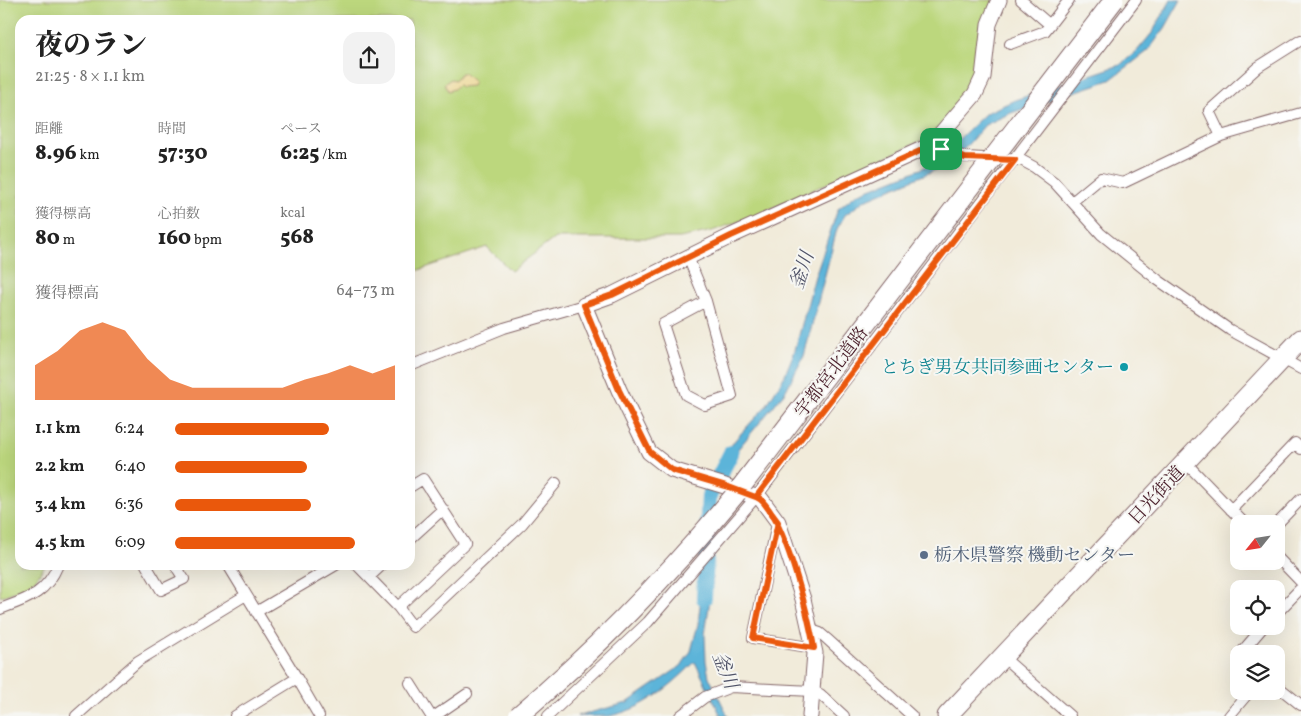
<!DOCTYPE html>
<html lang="ja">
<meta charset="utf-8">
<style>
:root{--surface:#fff;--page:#f2f2f2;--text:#222;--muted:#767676;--accent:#ea580c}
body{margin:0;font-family:Vollkorn,"Noto Serif JP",serif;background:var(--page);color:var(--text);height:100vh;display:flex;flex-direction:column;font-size:19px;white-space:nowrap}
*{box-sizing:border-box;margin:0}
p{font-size:16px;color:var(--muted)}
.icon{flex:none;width:28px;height:28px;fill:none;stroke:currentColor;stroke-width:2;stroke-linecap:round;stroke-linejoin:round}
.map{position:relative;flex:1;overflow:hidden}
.side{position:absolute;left:15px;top:15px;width:400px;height:555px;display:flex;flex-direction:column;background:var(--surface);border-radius:15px;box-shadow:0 5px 20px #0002}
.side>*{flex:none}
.needle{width:32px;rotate:240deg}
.buttons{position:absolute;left:1230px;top:515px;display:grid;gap:10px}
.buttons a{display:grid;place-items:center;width:55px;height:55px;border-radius:10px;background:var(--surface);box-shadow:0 5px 20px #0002;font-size:25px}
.pin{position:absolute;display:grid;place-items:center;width:42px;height:42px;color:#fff;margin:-21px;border-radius:10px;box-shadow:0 2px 8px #0006}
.round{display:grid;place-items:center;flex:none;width:52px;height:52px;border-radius:15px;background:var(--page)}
.head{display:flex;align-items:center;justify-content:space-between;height:85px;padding:0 20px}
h1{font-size:28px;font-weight:800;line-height:38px}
.metrics{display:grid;grid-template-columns:repeat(3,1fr);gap:8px;height:85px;padding:5px 20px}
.metrics div{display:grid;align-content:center}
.metrics b{font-size:21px;font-weight:800}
.metrics small{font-size:14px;font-weight:400}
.metrics p{font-size:14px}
.chart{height:140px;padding:10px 20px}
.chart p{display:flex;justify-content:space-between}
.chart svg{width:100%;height:90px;margin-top:5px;fill:var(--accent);opacity:.7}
ul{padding:0 20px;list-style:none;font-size:16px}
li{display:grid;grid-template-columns:80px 60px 1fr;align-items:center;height:38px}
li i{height:12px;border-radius:6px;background:var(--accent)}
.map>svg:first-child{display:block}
.green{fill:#bcd77d;stroke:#837b54}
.sand{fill:#eeda9e;stroke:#9c7c64}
.water{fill:#5cb4d9;stroke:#536a82}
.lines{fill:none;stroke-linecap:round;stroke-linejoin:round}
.river{stroke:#5cb4d9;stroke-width:16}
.street-casing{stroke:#846668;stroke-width:12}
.secondary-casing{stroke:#846668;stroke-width:17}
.highway-casing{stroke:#846668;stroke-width:21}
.street{stroke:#fff;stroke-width:10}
.secondary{stroke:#fff;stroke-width:15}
.highway{stroke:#fff;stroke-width:19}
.highway-bridge-casing{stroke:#846668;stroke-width:21;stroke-linecap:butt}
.highway-bridge{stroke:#fff;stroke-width:19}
.route-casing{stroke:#fff;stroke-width:10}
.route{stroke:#ea580c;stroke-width:6}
.culture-dot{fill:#0f9aa8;stroke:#f6f6f2;stroke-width:2}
.service-dot{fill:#5c6f8a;stroke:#f6f6f2;stroke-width:2}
.labels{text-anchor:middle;stroke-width:4;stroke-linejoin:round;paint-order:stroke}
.culture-label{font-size:18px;fill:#0d838f;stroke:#f6f6f2;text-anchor:end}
.street-label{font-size:18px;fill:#4a1f2b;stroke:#f6f6f2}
.service-label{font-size:18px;fill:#4e5e75;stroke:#f6f6f2;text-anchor:start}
.water-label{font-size:19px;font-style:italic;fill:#505368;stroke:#f6f6f2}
</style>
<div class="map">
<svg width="1301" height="716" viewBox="0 0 1301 716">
<rect width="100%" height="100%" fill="#f6f6f2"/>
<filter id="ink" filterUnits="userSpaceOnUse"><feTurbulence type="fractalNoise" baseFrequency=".02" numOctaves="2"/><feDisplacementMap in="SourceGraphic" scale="10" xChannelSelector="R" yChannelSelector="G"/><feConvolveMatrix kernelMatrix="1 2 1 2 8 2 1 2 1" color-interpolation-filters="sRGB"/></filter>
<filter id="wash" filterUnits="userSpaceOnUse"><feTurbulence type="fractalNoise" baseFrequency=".0096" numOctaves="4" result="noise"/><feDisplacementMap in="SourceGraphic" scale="20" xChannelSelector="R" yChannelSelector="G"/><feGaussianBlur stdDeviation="1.12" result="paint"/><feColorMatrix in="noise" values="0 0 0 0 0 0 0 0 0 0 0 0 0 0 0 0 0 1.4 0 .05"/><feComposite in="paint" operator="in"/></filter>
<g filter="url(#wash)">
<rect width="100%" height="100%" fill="#f1ebda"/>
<path class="green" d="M0 0H995L973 85 932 136 757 215 712 231 680 238H555L511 271 487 247 410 273V20H20V565H45L32 585 0 597Z"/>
<path class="sand" d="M461 73H464L474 82 472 86 461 87 458 85 454 89 448 91 444 84 451 79 455 80Z"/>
<path class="water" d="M1171 0H1181L1165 28 1148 51 1110 80 1011 113 985 125 956 158 947 165 865 200 845 215 837 229 804 356 785 392 738 449 723 472 715 469 735 440 766 406 784 377 795 350 815 276 838 209 857 194 923 168 940 157 986 113 1015 100 1120 65 1137 51 1152 33Z
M703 576 713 577 705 635 706 661 709 677 728 716H721L695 662C671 686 642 711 608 716 598 716 587 716 577 716L627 703 681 666 691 651 698 624Z"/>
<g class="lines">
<path class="river" d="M704 598 709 496 731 453"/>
</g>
</g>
<g filter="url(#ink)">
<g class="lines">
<g class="street-casing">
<path id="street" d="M1021 0 1050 25
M1010 44 1045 31 1069 0
M1221 136 1209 111 1258 67 1301 40
M931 145 965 157 1021 160 1034 167 1054 182 1101 234 1158 280 1230 330 1301 369
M1072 202 1101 178 1123 183 1221 136 1301 113
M688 257 706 301 732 396 705 405 686 395 663 324 706 301
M410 366 504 328 584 305
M1186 463 1245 524
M1231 510 1295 443 1301 449
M777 524 753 638 814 648
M1276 525 1301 499
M410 539 443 509
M1276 556 1301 582
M146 565 161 590 184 579 175 565
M228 565 297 678 235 716
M357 565 398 607 413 627 522 524 556 483
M369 577 382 565
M398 607 465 544 423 479 410 487
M0 609C27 599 46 594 58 565
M256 612 336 565
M1276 614 1301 588
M811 630 820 633 827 639 912 716
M1240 654 1264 626
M1003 657 1070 716
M297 678 319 716
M410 683 431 716
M1276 685 1301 705
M76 716 138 661 246 595
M435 716 467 694
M548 716 648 622 756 497 1136 0
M680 716 705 697 731 687 812 691 820 694 844 716
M1229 716 1250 691"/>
</g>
<g class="secondary-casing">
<path id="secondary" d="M810 716 815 653 803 599 778 522 761 499 725 486 672 470 649 452 619 390 584 305 612 295 731 236 931 145 975 94 983 77 989 24 999 0"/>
</g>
<g class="highway-casing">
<path id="highway" d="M947 716 1301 339"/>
</g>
<use href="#street" class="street"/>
<use href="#secondary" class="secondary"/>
<use href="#highway" class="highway"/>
<g class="highway-bridge-casing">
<path id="highway-bridge" d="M518 716C599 647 666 578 734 496L1114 0"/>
</g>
<use href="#highway-bridge" class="highway-bridge"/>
</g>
</g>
<g class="lines" filter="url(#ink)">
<g class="route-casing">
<path id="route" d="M941 149 931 146 731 236 612 295 584 305 619 390 650 452 672 470 726 486 761 499 778 522 753 638 814 648C809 618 783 508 756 497L1015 160 965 158 941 149"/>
</g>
<use href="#route" class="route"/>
</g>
<circle class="culture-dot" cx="1124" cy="367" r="5"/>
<circle class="service-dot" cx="924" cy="555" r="5"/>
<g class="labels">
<g class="culture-label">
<text x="1114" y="373">とちぎ男女共同参画センター</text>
</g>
<g class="street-label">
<text transform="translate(831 372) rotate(-53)" y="6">宇都宮北道路</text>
<text transform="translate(1156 495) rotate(-47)" y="6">日光街道</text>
</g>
<g class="service-label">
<text x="934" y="561">栃木県警察 機動センター</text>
</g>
<g class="water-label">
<text transform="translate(801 270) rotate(-72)" y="7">釜川</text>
<text transform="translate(726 670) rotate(68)" y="7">釜川</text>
</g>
</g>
</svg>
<div class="buttons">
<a><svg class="needle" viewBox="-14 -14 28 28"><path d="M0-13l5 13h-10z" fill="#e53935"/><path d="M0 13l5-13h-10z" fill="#767676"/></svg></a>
<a><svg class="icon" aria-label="locate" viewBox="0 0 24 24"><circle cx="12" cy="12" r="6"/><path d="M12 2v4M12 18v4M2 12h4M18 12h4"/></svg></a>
<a><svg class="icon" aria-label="layers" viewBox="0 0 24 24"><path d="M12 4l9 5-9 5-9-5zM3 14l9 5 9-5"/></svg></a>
</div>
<div class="pin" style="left:941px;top:149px;background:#1e9e55"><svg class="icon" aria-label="arrive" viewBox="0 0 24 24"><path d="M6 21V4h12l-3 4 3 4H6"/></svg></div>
<section class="side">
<div class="head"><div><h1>夜のラン</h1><p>21:25 · 8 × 1.1 km</p></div><a class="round"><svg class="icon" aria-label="share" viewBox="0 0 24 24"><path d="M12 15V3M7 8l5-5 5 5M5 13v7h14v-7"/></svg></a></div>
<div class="metrics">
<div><p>距離</p><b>8.96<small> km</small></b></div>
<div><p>時間</p><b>57:30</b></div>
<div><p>ペース</p><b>6:25<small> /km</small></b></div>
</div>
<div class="metrics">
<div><p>獲得標高</p><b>80<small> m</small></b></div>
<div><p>心拍数</p><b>160<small> bpm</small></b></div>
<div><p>kcal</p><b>568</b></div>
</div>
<div class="chart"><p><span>獲得標高</span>64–73 m</p>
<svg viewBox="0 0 160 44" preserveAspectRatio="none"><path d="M0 44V27L10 20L20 10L30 6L40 10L50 24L60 34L70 38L80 38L90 38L100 38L110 38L120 34L130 31L140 27L150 31L160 27V44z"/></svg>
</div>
<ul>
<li><b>1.1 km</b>6:24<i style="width:70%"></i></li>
<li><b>2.2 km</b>6:40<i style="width:60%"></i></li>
<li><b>3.4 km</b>6:36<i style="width:62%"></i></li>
<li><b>4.5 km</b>6:09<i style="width:82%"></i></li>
</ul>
</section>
</div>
